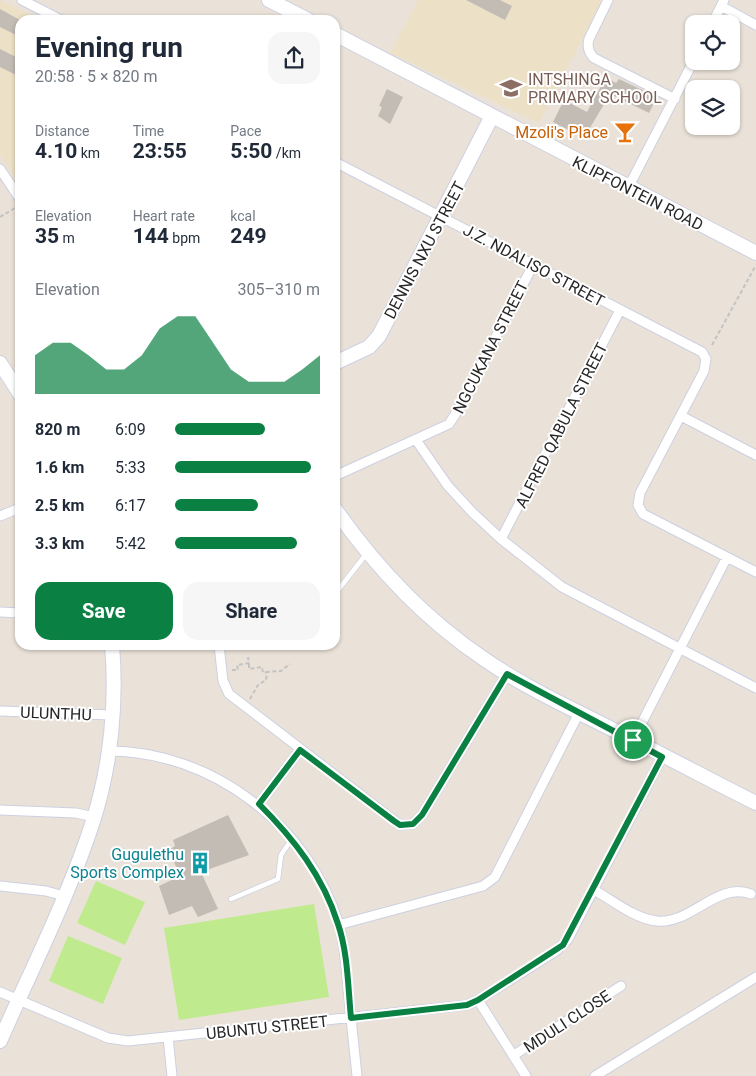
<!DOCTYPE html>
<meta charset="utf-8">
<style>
:root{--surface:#fff;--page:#f6f6f7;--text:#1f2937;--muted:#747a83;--accent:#0b8043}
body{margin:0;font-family:Roboto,sans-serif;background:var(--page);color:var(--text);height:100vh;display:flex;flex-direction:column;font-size:19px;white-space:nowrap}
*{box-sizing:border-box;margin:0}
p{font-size:16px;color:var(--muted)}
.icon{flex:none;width:28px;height:28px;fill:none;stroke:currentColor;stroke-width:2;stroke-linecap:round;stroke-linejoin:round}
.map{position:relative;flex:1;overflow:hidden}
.details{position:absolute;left:15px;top:15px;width:325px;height:635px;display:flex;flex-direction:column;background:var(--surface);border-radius:15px;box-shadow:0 1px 4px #0004}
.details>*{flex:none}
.tools{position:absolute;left:685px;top:15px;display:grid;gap:10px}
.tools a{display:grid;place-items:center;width:55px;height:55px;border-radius:10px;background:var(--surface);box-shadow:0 1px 4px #0004;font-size:25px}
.pin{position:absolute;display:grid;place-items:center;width:42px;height:42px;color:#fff;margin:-21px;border:2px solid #fff;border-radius:50%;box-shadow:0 1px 5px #0007}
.round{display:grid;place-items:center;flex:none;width:52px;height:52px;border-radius:15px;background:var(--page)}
.overview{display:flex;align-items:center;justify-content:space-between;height:85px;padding:0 20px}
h1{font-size:28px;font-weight:700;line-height:38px}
.figures{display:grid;grid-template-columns:repeat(3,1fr);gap:8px;height:85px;padding:5px 20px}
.figures div{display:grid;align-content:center}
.figures b{font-size:21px;font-weight:700}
.figures small{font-size:14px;font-weight:400}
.figures p{font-size:14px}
.chart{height:140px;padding:10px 20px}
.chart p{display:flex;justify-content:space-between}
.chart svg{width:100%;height:90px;margin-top:5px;fill:var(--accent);opacity:.7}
.button{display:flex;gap:10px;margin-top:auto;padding:10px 20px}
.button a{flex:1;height:58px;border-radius:15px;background:var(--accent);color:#fff;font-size:20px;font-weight:700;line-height:58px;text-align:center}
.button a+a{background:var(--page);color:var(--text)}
ul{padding:0 20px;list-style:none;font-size:16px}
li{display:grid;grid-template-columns:80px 60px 1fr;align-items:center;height:38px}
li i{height:12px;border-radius:6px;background:var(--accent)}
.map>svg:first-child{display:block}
.education{fill:#ece1c6}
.pitch{fill:#c0ea8e}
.building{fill:#c2bcb5}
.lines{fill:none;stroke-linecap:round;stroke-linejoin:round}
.lane-casing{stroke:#cdd0e1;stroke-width:6}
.street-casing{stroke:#cdd0e1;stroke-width:11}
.secondary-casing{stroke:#cdd0e1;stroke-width:16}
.path{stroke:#c3c3c3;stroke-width:2;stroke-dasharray:4 2.5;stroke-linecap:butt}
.lane{stroke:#fff;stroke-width:4.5}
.street{stroke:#fff;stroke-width:9}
.secondary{stroke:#fff;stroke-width:14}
.route-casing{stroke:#fff;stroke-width:10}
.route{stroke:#0b8043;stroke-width:6}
.labels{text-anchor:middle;stroke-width:4;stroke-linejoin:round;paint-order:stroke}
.education-label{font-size:16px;fill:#785e54;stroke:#fff;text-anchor:start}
.food-label{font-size:16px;fill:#c56008;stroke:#fff;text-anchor:end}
.street-label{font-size:16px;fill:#272727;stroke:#fff}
.culture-label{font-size:16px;fill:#0d838f;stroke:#fff;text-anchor:end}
</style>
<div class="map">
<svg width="756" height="1076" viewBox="0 0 756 1076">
<rect width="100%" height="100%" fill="#eae2d8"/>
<path class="education" d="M0 0 41 20H20V186L0 155Z
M418 0H602L539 123 390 53Z"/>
<path class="pitch" d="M96 881 145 902 125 945 77 923Z
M314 904 329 997 179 1020 164 928Z
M68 936 122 958 103 1004 49 981Z"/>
<path class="building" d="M466 0H500L512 6 505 20Z
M0 9 20 20V37L0 27Z
M0 49 20 59V77L0 67Z
M606 77 616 83 619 79 657 97 649 113 610 94 584 138 553 122 564 100 587 112Z
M387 89 403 97 390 124 378 116 382 107 379 106Z
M228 815 249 855 201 872 218 909 198 917 192 906 169 915 159 886 180 876 169 850 175 846 173 840Z"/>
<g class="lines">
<g class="lane-casing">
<path id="lane" d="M335 594 367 553
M231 899 278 879 281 855 291 840"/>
</g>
<g class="street-casing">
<path id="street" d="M22 0 61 20
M608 0 589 39C587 46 588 52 594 58L675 99
M721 6 756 25
M712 24 724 0
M335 162 702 352 706 359 704 371 640 493 638 505 643 514 756 572
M0 169 20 199
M628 188 694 60
M681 416 756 455
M416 440 448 486 473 513 501 539 562 587 756 688
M335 476 449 424 458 410 533 265
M0 516 20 508
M501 539 620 310
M0 612 20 613
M219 645 223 681 229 694 400 825 413 824 422 815 507 674
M0 711 112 715
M633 740 727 557
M108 751C212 751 309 825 339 925 345 945 346 968 348 989 351 1018 354 1047 357 1076
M259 804 300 750
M0 810 76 813 94 817
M0 886 46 891 64 896
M594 890C612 900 635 919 657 921 690 925 718 881 751 894
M338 925 483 886 495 877 579 713
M0 992 108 1038 128 1041 467 1005 478 1000 556 951 568 939 662 757
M478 1000 526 1076
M168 1037 172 1076
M514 1055 621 986
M595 1076 756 977"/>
</g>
<g class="secondary-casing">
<path id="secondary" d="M269 0 308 20
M335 34 756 253
M0 363 20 394
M335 363 369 347 379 336 492 116
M335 509C375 566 426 620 484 659 530 691 582 713 631 739 673 760 714 782 756 803
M0 1041C32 968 70 894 94 818 111 763 117 701 112 645"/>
</g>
<path class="path" d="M0 217 15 208
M712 345 756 265
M249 664V669L262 667 263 673 267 672
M232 670H238L237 665 249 663 248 657
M250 699 258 685 266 680 267 672 281 671 290 664"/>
<use href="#lane" class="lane"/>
<use href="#street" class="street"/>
<use href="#secondary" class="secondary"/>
</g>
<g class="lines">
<g class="route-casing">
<path id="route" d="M507 674 662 757 563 945 478 1000 467 1005 351 1018C348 988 348 953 338 924 323 876 294 839 259 804L300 750 394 821 400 825 413 824 422 815Z"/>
</g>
<use href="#route" class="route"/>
</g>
<defs>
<g id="school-bare" transform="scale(1.725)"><path d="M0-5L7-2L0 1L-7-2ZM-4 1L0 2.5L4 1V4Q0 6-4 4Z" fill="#8d6e63" stroke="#fff" stroke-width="2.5" paint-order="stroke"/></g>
<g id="bar-bare" transform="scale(1.725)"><path d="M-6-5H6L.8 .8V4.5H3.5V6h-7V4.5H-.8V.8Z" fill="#e8710a" stroke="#fff" stroke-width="2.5" paint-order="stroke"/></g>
<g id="building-bare" transform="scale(1.725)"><path d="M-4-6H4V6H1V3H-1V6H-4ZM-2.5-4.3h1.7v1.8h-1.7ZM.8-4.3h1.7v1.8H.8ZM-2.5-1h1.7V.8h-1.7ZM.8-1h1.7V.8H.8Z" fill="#0f9aa8" stroke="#fff" stroke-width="2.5" paint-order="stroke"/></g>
</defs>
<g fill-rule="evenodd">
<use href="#school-bare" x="511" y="88"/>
<use href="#bar-bare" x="625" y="132"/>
<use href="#building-bare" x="200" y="863"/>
</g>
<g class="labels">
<g class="education-label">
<text x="528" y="85">INTSHINGA<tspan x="528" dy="18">PRIMARY SCHOOL</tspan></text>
</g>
<g class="food-label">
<text x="608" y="138">Mzoli's Place</text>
</g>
<g class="street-label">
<text transform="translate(638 193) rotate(27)" y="6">KLIPFONTEIN ROAD</text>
<text transform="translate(424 250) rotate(-62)" y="6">DENNIS NXU STREET</text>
<text transform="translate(534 265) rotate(28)" y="6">J.Z. NDALISO STREET</text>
<text transform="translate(490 347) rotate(-63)" y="6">NGCUKANA STREET</text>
<text transform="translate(561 425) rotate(-63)" y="6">ALFRED QABULA STREET</text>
<text transform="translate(56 713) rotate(2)" y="6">ULUNTHU</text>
<text transform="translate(567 1021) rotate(-33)" y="6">MDULI CLOSE</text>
<text transform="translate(267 1027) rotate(-6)" y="6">UBUNTU STREET</text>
</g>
<g class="culture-label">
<text x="184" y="860">Gugulethu<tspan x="184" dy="18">Sports Complex</tspan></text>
</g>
</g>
</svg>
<div class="tools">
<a><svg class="icon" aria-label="locate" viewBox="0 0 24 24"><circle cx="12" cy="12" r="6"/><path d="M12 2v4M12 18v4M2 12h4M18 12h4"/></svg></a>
<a><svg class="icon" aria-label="layers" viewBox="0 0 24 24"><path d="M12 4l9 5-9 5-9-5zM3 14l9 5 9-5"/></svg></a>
</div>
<div class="pin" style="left:633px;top:740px;background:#1e9e55"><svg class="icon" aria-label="arrive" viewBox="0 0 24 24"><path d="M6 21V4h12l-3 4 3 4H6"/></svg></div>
<section class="details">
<div class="overview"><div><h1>Evening run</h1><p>20:58 · 5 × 820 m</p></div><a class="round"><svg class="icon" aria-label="share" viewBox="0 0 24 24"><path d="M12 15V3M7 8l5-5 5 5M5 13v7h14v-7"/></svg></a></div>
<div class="figures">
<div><p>Distance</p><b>4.10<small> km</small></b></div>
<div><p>Time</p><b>23:55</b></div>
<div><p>Pace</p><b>5:50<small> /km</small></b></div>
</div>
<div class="figures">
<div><p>Elevation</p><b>35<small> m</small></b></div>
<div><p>Heart rate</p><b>144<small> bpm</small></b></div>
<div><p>kcal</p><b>249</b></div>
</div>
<div class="chart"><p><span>Elevation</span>305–310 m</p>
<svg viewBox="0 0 160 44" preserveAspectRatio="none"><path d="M0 44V25L10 19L20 19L30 25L40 32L50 32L60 25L70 12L80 6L90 6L100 19L110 32L120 38L130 38L140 38L150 32L160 25V44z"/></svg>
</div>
<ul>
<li><b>820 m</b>6:09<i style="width:62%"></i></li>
<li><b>1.6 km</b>5:33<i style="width:94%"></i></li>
<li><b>2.5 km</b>6:17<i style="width:57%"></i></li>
<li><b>3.3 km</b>5:42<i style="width:84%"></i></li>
</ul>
<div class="button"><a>Save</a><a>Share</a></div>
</section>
</div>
